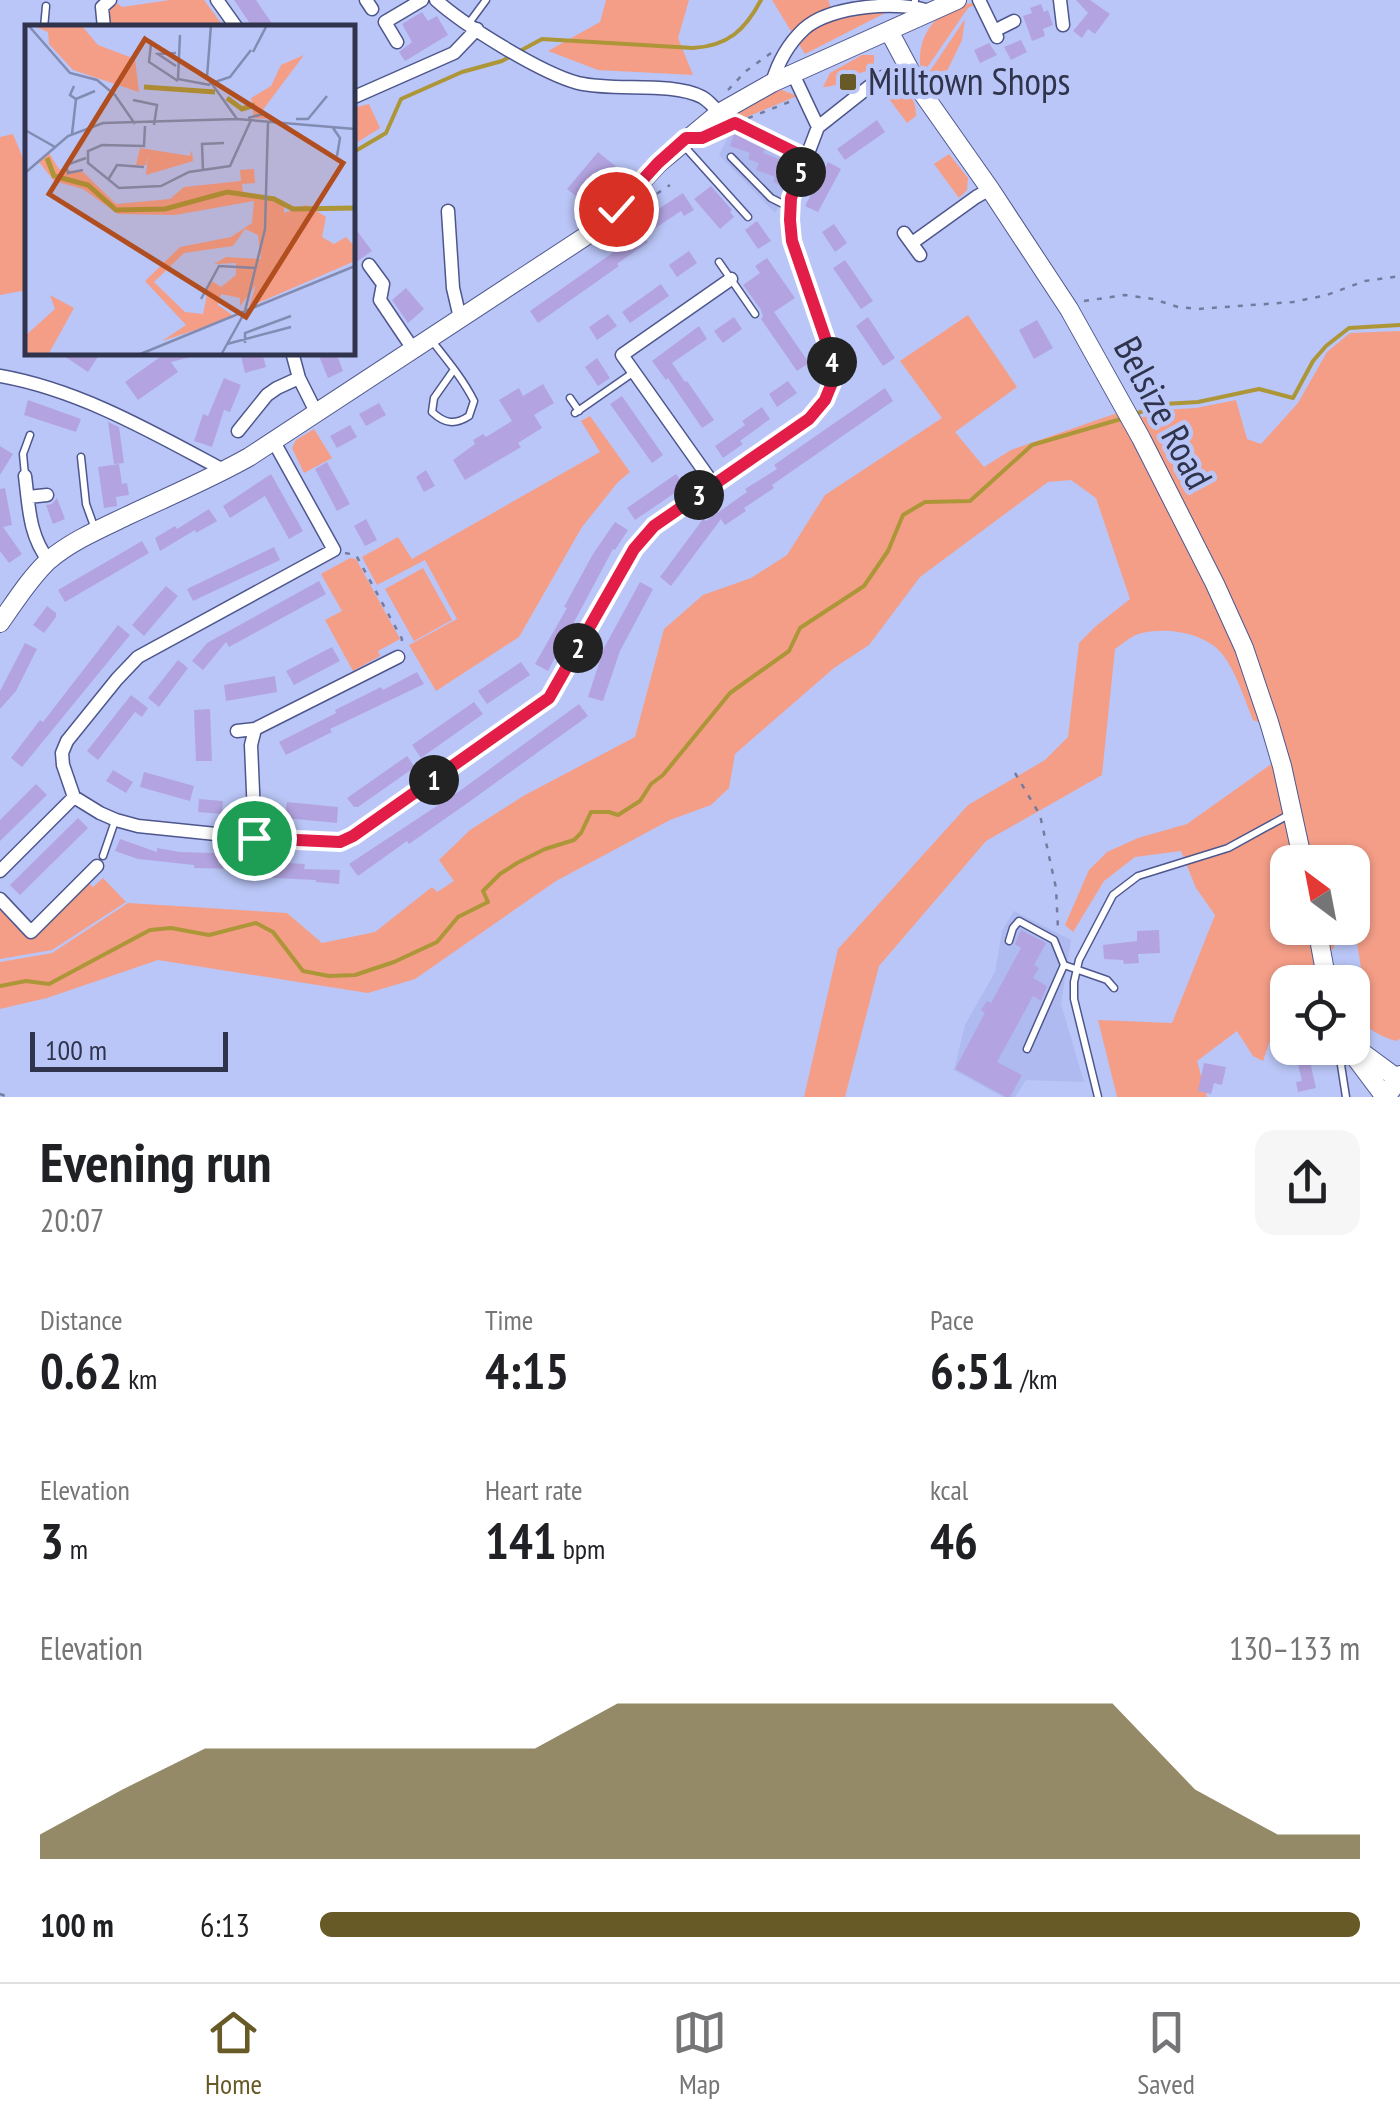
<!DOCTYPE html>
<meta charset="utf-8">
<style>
:root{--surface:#fff;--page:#f6f6f6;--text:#202124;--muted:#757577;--line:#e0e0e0;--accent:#675a27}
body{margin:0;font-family:"PT Sans Narrow",sans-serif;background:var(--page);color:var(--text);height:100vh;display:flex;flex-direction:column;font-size:38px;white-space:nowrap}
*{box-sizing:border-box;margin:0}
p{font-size:32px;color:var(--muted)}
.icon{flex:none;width:55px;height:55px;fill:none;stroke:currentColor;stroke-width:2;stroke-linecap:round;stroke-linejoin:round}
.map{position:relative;height:1097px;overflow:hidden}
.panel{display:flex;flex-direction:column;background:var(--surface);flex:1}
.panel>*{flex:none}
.needle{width:65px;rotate:328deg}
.buttons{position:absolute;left:1270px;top:845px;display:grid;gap:20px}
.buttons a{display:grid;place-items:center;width:100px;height:100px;border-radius:20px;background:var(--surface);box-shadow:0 2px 8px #0004;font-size:50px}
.scale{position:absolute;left:30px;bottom:25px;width:198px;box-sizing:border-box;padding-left:10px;border:5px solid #2f344c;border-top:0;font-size:28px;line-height:35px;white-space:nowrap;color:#2f344c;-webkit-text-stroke:8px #bac6f7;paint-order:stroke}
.pin{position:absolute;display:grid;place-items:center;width:85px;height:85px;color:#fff;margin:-42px;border:5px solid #fff;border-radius:50%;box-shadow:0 2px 10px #0007}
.km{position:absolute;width:50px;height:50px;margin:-25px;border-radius:50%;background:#222;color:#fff;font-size:28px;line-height:50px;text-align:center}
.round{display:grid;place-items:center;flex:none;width:105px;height:105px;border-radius:20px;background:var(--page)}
.head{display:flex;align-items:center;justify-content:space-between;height:170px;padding:0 40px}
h1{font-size:55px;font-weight:800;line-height:75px}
.figures{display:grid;grid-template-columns:repeat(3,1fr);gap:15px;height:170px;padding:10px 40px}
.figures div{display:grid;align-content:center}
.figures b{font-size:50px;font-weight:800}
.figures small{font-size:28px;font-weight:400}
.figures p{font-size:28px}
.chart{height:280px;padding:20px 40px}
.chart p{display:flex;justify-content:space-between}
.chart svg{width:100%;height:180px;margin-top:10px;fill:var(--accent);opacity:.7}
ul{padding:0 40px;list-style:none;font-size:32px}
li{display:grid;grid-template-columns:160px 120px 1fr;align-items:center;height:75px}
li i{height:25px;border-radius:12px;background:var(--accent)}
.dock{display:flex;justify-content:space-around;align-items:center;height:140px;border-top:2px solid var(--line);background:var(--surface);font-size:28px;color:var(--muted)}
.dock a{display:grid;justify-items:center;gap:5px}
.dock .selected{color:var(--accent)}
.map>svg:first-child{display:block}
.built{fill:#aebaf0}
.green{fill:#f49e88}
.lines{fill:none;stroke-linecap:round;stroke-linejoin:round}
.stream{stroke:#ad9637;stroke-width:4}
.building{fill:#b3a4e1}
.lane-casing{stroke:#4e578d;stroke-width:9}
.street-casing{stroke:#4e578d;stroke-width:15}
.secondary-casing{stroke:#4e578d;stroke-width:20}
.primary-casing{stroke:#4e578d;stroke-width:22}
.path{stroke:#737b9f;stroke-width:2.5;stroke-dasharray:5 8;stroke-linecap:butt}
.lane{stroke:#fff;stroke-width:6}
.street{stroke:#fff;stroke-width:12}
.secondary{stroke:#fff;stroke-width:18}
.primary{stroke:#fff;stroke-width:20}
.route-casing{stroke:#fff;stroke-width:20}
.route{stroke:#e11d48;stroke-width:12}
.poi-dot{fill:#675a27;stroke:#bac6f7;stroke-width:4}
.labels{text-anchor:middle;stroke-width:9;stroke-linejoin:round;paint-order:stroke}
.poi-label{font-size:38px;fill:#2f344c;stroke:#bac6f7;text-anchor:start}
.street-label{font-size:38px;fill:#2f344c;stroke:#bac6f7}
.inset-river{fill:none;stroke:#ad9637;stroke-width:5}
.inset-road{fill:none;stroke:#828cb3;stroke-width:2.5}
.view{fill:#b04e1f;fill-opacity:0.15;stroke:#b04e1f;stroke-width:5}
.inset-edge{fill:none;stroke:#2f344c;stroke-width:5}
</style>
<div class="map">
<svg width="1400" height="1097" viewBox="0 0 1400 1097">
<rect width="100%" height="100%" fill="#bac6f7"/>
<path class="built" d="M733 127 754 133 798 157 788 190 775 213 719 155Z
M1014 911 1071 940 1061 1004 1084 1082 1026 1080 1015 1097H1003L954 1070 965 1025 995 972 1002 931Z"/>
<path class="green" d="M170 0H204L224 27H110L109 25 108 10 117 3 122 7Z
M606 0H689L678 38 693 75 598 70 548 51 600 22Z
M772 0H828L834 16 891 10 805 54Z
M972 3 974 5 968 8 922 75C913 39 935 8 972 3Z
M965 19 962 40 936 94 926 77Z
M862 55H874V70C853 71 840 88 823 87L830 73Z
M887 83C906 90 916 94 916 116L907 123 881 88Z
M782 90 797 96 699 137C722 121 754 95 782 90Z
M369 104 380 128 353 145V108Z
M13 134 27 168V290L0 295V137Z
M949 154 968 178 967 190 959 198 934 164Z
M968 315 1017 387 955 432 984 467 1011 450 1120 412 1144 417 1162 410 1196 408 1236 400 1247 439 1261 444 1298 403 1327 352 1350 333 1400 331V1039L1396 1041C1380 1037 1357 1024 1353 1006 1351 1000 1353 994 1353 989L1363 980 1353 919 1352 862H1288V928H1335L1334 948 1319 960 1322 982H1288L1287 1024 1274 1029 1263 1061 1253 1056 1237 1031 1197 1061 1207 1097H1117L1098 1020 1172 1023 1215 915 1196 888 1181 851 1135 857 1104 881 1073 932 1065 925 1089 870 1107 852 1138 838 1187 824 1288 752 1281 731 1253 720C1244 698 1237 674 1223 655 1206 633 1168 627 1142 633 1132 635 1124 643 1115 649L1102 775 986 841 879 966 845 1097H804L838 949 968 805 1045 760 1068 737 1079 643 1096 626 1130 599 1096 498 1071 480 1048 482 920 577 869 645 834 668 735 754 729 788 711 805 670 820 556 881 415 979 368 993 158 960 47 998 0 1009V962L52 953 128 903 287 913 322 943 375 932 432 887 437 892 454 881 439 860 470 830 525 795 635 737 664 629 703 595 751 578 787 555 825 495 942 418 900 361Z
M590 416 630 472 618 482 582 527 519 637 436 691 409 645 457 619 425 560 377 585 362 557 398 537 412 559 600 452 581 421Z
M314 429 332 458 304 473 292 448 296 440Z
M350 558 356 559 400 639 378 651 380 656 353 671 325 620 342 611 321 574Z
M423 568 452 620 414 641 385 589Z
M103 878 126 902 52 950 0 959V906L31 936 88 883 93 887Z"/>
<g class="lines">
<path class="stream" d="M520 51 542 39 693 48C728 46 745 30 761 0
M352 153 386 133 401 99 462 72 502 61 511 56
M1135 414 1164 404 1198 402 1259 389 1293 398 1313 361 1326 346 1349 328 1400 325
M0 986 26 981 49 984 150 930 171 928 209 935 256 923 273 932 303 971 329 976 355 975 394 962 437 942 458 917 488 902 483 891 500 874 517 863 545 849 574 840 581 833 591 812H609L618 815 640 801 651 784 663 775 730 693 789 651 800 628 864 586 888 551 903 515 925 502 970 501 1032 445 1121 419"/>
</g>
<path class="building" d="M234 0H256L275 28H253Z
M1076 0H1090L1110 14 1095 34 1088 29 1082 38 1073 31 1088 13Z
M1041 4 1044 12 1048 10 1053 25 1043 29 1045 36 1032 41 1023 16 1032 13 1030 8Z
M422 12 428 21 437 16 448 35 405 61 399 52 412 42 402 24Z
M1021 40 1027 52 1011 60 1004 47Z
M989 43 997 55 980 63 974 50Z
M877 120 885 132 845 160 837 149Z
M735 131 751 137 749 142 765 148 763 153 779 159 777 165 791 170 785 187 773 182 775 177 756 170 759 163 748 159 750 153 730 146Z
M598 152 629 177 596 212 567 189Z
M828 162 841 169 818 212 805 206Z
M711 186 732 210 730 212 734 217 720 229 694 199Z
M683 193 694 210 684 216 681 211 654 229 646 217Z
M757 221 771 241 758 249 745 230Z
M352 224 372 251 352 265Z
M834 224 847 243 835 252 822 232Z
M639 230 648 242 617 264 619 266 538 323 530 311 621 247 619 244Z
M689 251 697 263 677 277 669 265Z
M767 258 795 298 774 312 809 363 797 371 761 319 763 317 761 310 743 285 760 273 755 266Z
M845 260 873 301 861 309 833 268Z
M661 284 669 296 630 323 622 312Z
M406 288 424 309 408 323 392 300Z
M608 314 617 326 597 340 589 327Z
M734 317 742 329 723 343 714 331Z
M868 317 895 358 883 366 856 326Z
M1037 320 1053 348 1034 359 1019 330Z
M699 326 707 339 672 363 685 382 687 381 714 420 702 428 668 378 666 380 652 361Z
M58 352H101L88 372Z
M167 352H194L195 356 171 362 178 372 138 400 125 382Z
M240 352H259L260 356H263L266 367 245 373Z
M329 352H336L343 371 328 378 319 356Z
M597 358 610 378 598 386 585 367Z
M224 378 241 385 230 412 224 410 212 447 194 441 203 414 208 416Z
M788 381 797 393 777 407 769 394Z
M543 384 554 403 534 415 542 428 518 443 521 447 465 480 453 460 475 444 473 440 483 434 486 437 512 421 499 400 519 388 523 396Z
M885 388 893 401 772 485 774 488 744 508 746 511 725 525 721 519 671 586 660 577 703 519 706 521 747 492 745 489 777 469 774 465Z
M622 396 663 455 652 463 610 404Z
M28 400 81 419 76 432 24 415Z
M379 403 386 415 366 426 359 414Z
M762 407 770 419 740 441 743 444 723 458 715 446 745 425 742 421Z
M108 422 119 427 124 463 114 464Z
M350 425 357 437 337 448 330 436Z
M0 446 13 454 0 475Z
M327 462 350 504 337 511 315 469Z
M119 464 122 484 127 483 129 495 116 497 117 506 104 508 98 467Z
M426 470 435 486 424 492 416 477Z
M271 474 303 531 289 539 265 496 230 518 223 506Z
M676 474 685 486 635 520 627 508Z
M5 488 12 525 3 527 22 554 9 563 0 551V489Z
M57 498 65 519 53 524 46 505 52 504Z
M209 509 217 521 196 533 195 530 160 551 155 538 175 526 177 529Z
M366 519 377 540 365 546 354 526Z
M615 522 628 530 615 550 613 549 548 671 535 664 567 608 564 607 593 554Z
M142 541 149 553 65 602 58 590Z
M274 547 280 560 193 601 187 589Z
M319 581 326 594 229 647 226 642 203 670 192 661 207 643Z
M640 582 653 589 620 651 603 701 588 697 604 648Z
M166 586 178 596 144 636 132 625Z
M47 606 56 613V617L44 633 33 625Z
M118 625 130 635 22 767 11 758 40 720 43 722Z
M25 643 37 649 16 691 0 709V691Z
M332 647 340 661 294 685 286 671Z
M178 660 188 668 159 707 148 698Z
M521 662 530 675 487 704 478 691Z
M417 672 424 684 330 729 332 732 286 755 279 742 336 713 335 710 381 687 383 690Z
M275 676 277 692 226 701 224 685Z
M131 695 148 708 142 717 135 712 98 760 87 751Z
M474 702 483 714 421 758 412 745Z
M579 704 588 716 469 802 409 844 407 841 358 876 349 864 461 790Z
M210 709 212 761H196L194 710Z
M407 756 415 767 358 807H354L347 798Z
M113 770 133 782 126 793 106 781Z
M144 772 194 786 190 801 140 787Z
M36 784 47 795 0 841V820Z
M199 799 223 801 222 814 198 812Z
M287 802 338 807 337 823 285 818Z
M78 818 88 828 20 895 10 885Z
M120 839 157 852V848L180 852 244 854 243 869 194 868V865L138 859 115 851Z
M253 861 305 864 304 869 340 870 339 884 316 882V880L252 877Z
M1021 930 1046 943 1034 965 1039 968 1033 978 1047 986 1041 1001 1033 996 997 1062 1022 1075 1010 1097H1006L955 1069 985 1013 981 1010 987 1001 991 1003 1021 948 1015 944Z
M1159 930 1160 953 1138 954 1139 963 1124 964 1123 960 1104 959 1103 945 1137 941V931Z
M1308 1053 1316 1088 1298 1092 1296 1082 1302 1081 1296 1056Z
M1204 1063 1226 1067 1222 1085 1214 1083 1211 1094 1198 1091Z"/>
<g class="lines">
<g class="lane-casing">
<path id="lane" d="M915 1V0
M469 23 486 0
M44 28 46 6
M685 147 748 217
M731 157 771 198 789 207
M719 262 755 314
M432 341C447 360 463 379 474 401L469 416C455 425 445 424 432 412L434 398 453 371
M570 398 579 411
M575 413 634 372
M81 457 86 504 95 529
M25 475 23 454 30 435
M103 856 115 821
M1009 941 1013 928 1019 921 1054 940 1064 965 1107 980 1114 988
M1027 1049 1064 965
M1098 1097 1074 999V982L1079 960 1113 895 1138 876 1228 848 1292 813
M1346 1097 1341 1065 1348 1056"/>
</g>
<g class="street-casing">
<path id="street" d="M217 0 237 28
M366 0 372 9
M436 0C465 26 541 73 578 83 615 92 670 81 702 97 709 101 714 107 719 113
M979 0 997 37
M1060 0 1063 25
M104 28 102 7 110 0
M994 31 1014 21
M397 42 385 22 422 0
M772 83C778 62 788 44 804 29 830 5 903 0 931 12
M352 98 454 53 477 29
M818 127 880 78 909 69
M448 211 453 288 460 318
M904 233 920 255
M912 243 976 197 990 189
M369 265 383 284 380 300 413 349
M292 352 299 378 317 414
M0 376C80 390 154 433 225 471
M238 431 267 395 277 388 299 378
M274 442 334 550 138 657 117 679 67 741 62 753 63 765 74 797 100 813 116 820 138 826 255 838 340 841 353 836 549 698 634 549 654 527 809 419 825 400 834 378 827 342 792 241 790 207 791 198 818 127 793 74
M25 476C29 507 29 536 49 561
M714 485 622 355 731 279
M28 497 47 495
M237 731 255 729
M255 838 251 745 255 729 398 657
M0 871 74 797
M0 899 31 932 97 866"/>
</g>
<g class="secondary-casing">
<path id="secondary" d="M889 31 921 91 990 189 1069 309 1141 438 1215 584 1244 648 1269 722 1282 766 1303 862
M0 623C15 602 29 579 48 561 71 541 102 528 129 515 169 496 210 479 249 457L592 232 608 218 659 163 719 113 772 83 957 0
M1317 928 1327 982
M1352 1045 1398 1079 1400 1084
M1352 1053 1385 1097"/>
</g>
<g class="primary-casing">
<path id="primary" d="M1385 1097 1400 1076"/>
</g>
<path class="path" d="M728 90 746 71 771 53
M352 122 355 131 352 134
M736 123 789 102
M737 124 792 151
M646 201 670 185
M1084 301 1125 295 1153 299 1178 307 1198 309 1293 302 1327 295 1365 281 1400 276
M345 553 356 555 402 639 401 644
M1015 773 1040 815 1056 888 1058 929
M0 1094 8 1097"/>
<use href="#lane" class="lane"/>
<use href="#street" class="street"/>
<use href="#secondary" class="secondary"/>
<use href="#primary" class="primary"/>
</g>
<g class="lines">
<g class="route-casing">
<path id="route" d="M254 838 340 842 353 836 549 698 634 549 654 526 809 419 825 400 834 378 831 355 792 241 790 220 791 198 806 158 735 123 702 138H686L658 163 616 209"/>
</g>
<use href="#route" class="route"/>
</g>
<rect class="poi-dot" x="838" y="72" width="20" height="20" rx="5"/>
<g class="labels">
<g class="poi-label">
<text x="868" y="95">Milltown Shops</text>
</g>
<g class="street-label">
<text transform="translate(1163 413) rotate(62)" y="13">Belsize Road</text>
</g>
</g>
<g transform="translate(25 25)">
<rect width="330" height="330" fill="#bac6f7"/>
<path d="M6 0H56L73 20 110 34 114 67 48 45 24 19 23 7ZM279 30 237 86 245 94 229 93 226 73 246 61 256 40ZM115 123 165 131 167 125 168 136 121 150 123 130 121 140H111ZM24 128 34 144 58 147 91 179 145 174 159 162 216 156 215 145 229 144 230 158 217 159 218 167 259 180V188L281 180 290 185 301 192 297 212 309 219 321 212 330 222V236L224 282 231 260 215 281V273L196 269 193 280 210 292 137 316 161 300 120 256 155 222 206 212 227 198 229 176 150 190 93 189 58 164 29 156 14 137ZM220 204 233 210 236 234 201 232 189 239 211 238V250L196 262 185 255 178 289 160 287 129 257 159 228 208 221ZM25 270 49 283 23 330H0V311L30 284Z" fill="#f49e88" fill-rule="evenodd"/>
<path class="inset-river" d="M119 62 190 67M202 73 217 84 230 80M22 133 29 151 63 160 91 185 140 184 202 167 249 174 268 184 330 183"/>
<path class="inset-road" d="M3 0 45 48 72 55 90 70 110 99M186 0 182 52 212 94M155 10 153 54 185 60M126 19 124 37 153 56M228 27 242 0M151 28 133 29 151 41M184 59 205 52 226 25M49 61 45 70 51 74 70 66M108 75 132 80 129 100M223 93 238 89 251 98M271 94H283L302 71M120 101 119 121 77 120 63 126V138L94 163 136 161 164 147 205 141 226 95M308 103 315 113 312 131M0 105 30 122M47 109 51 74M58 145 43 148 41 140 61 133M178 146 177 119 199 118M0 148 43 111 78 98 212 94 330 104M83 155 92 140 119 142M176 274 194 241 231 243M219 290 240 204 243 97M220 318V308L266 291M202 319 266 302M113 330 330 241M196 330 221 285"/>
<path class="view" d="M120 14 318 138 221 292 24 169Z"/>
<rect width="330" height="330" class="inset-edge"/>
</g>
</svg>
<div class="buttons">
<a><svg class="needle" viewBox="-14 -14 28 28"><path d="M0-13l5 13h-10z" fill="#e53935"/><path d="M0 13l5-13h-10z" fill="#757577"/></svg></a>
<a><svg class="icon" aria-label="locate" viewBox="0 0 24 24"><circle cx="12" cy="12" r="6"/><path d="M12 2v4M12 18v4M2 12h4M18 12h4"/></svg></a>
</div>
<div class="scale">100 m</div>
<div class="pin" style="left:254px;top:838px;background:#1e9e55"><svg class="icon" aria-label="arrive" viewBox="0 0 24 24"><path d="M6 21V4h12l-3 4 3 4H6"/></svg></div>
<div class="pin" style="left:616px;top:209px;background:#d93025"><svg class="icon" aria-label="check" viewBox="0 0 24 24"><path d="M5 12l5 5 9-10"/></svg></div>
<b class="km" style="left:434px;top:780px">1</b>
<b class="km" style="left:578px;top:648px">2</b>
<b class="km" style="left:699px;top:495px">3</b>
<b class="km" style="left:832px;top:362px">4</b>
<b class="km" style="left:801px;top:172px">5</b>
</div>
<section class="panel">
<div class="head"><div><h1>Evening run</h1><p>20:07</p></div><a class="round"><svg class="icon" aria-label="share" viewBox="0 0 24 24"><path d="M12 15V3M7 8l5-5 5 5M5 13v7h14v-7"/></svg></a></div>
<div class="figures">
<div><p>Distance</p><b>0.62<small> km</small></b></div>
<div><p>Time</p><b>4:15</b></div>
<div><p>Pace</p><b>6:51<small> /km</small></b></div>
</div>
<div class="figures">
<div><p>Elevation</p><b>3<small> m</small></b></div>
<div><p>Heart rate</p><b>141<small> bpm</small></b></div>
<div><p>kcal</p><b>46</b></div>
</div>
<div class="chart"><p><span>Elevation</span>130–133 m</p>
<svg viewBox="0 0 160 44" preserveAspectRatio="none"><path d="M0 44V38L10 27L20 17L30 17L40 17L50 17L60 17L70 6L80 6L90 6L100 6L110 6L120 6L130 6L140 27L150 38L160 38V44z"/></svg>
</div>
<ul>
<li><b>100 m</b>6:13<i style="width:100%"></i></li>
</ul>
</section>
<nav class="dock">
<a class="selected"><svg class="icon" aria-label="home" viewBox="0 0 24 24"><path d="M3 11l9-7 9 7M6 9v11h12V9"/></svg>Home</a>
<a><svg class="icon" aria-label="map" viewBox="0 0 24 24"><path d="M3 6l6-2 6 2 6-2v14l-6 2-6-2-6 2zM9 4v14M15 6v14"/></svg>Map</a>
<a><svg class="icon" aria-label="saved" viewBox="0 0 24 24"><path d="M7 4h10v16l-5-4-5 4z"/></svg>Saved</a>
</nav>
